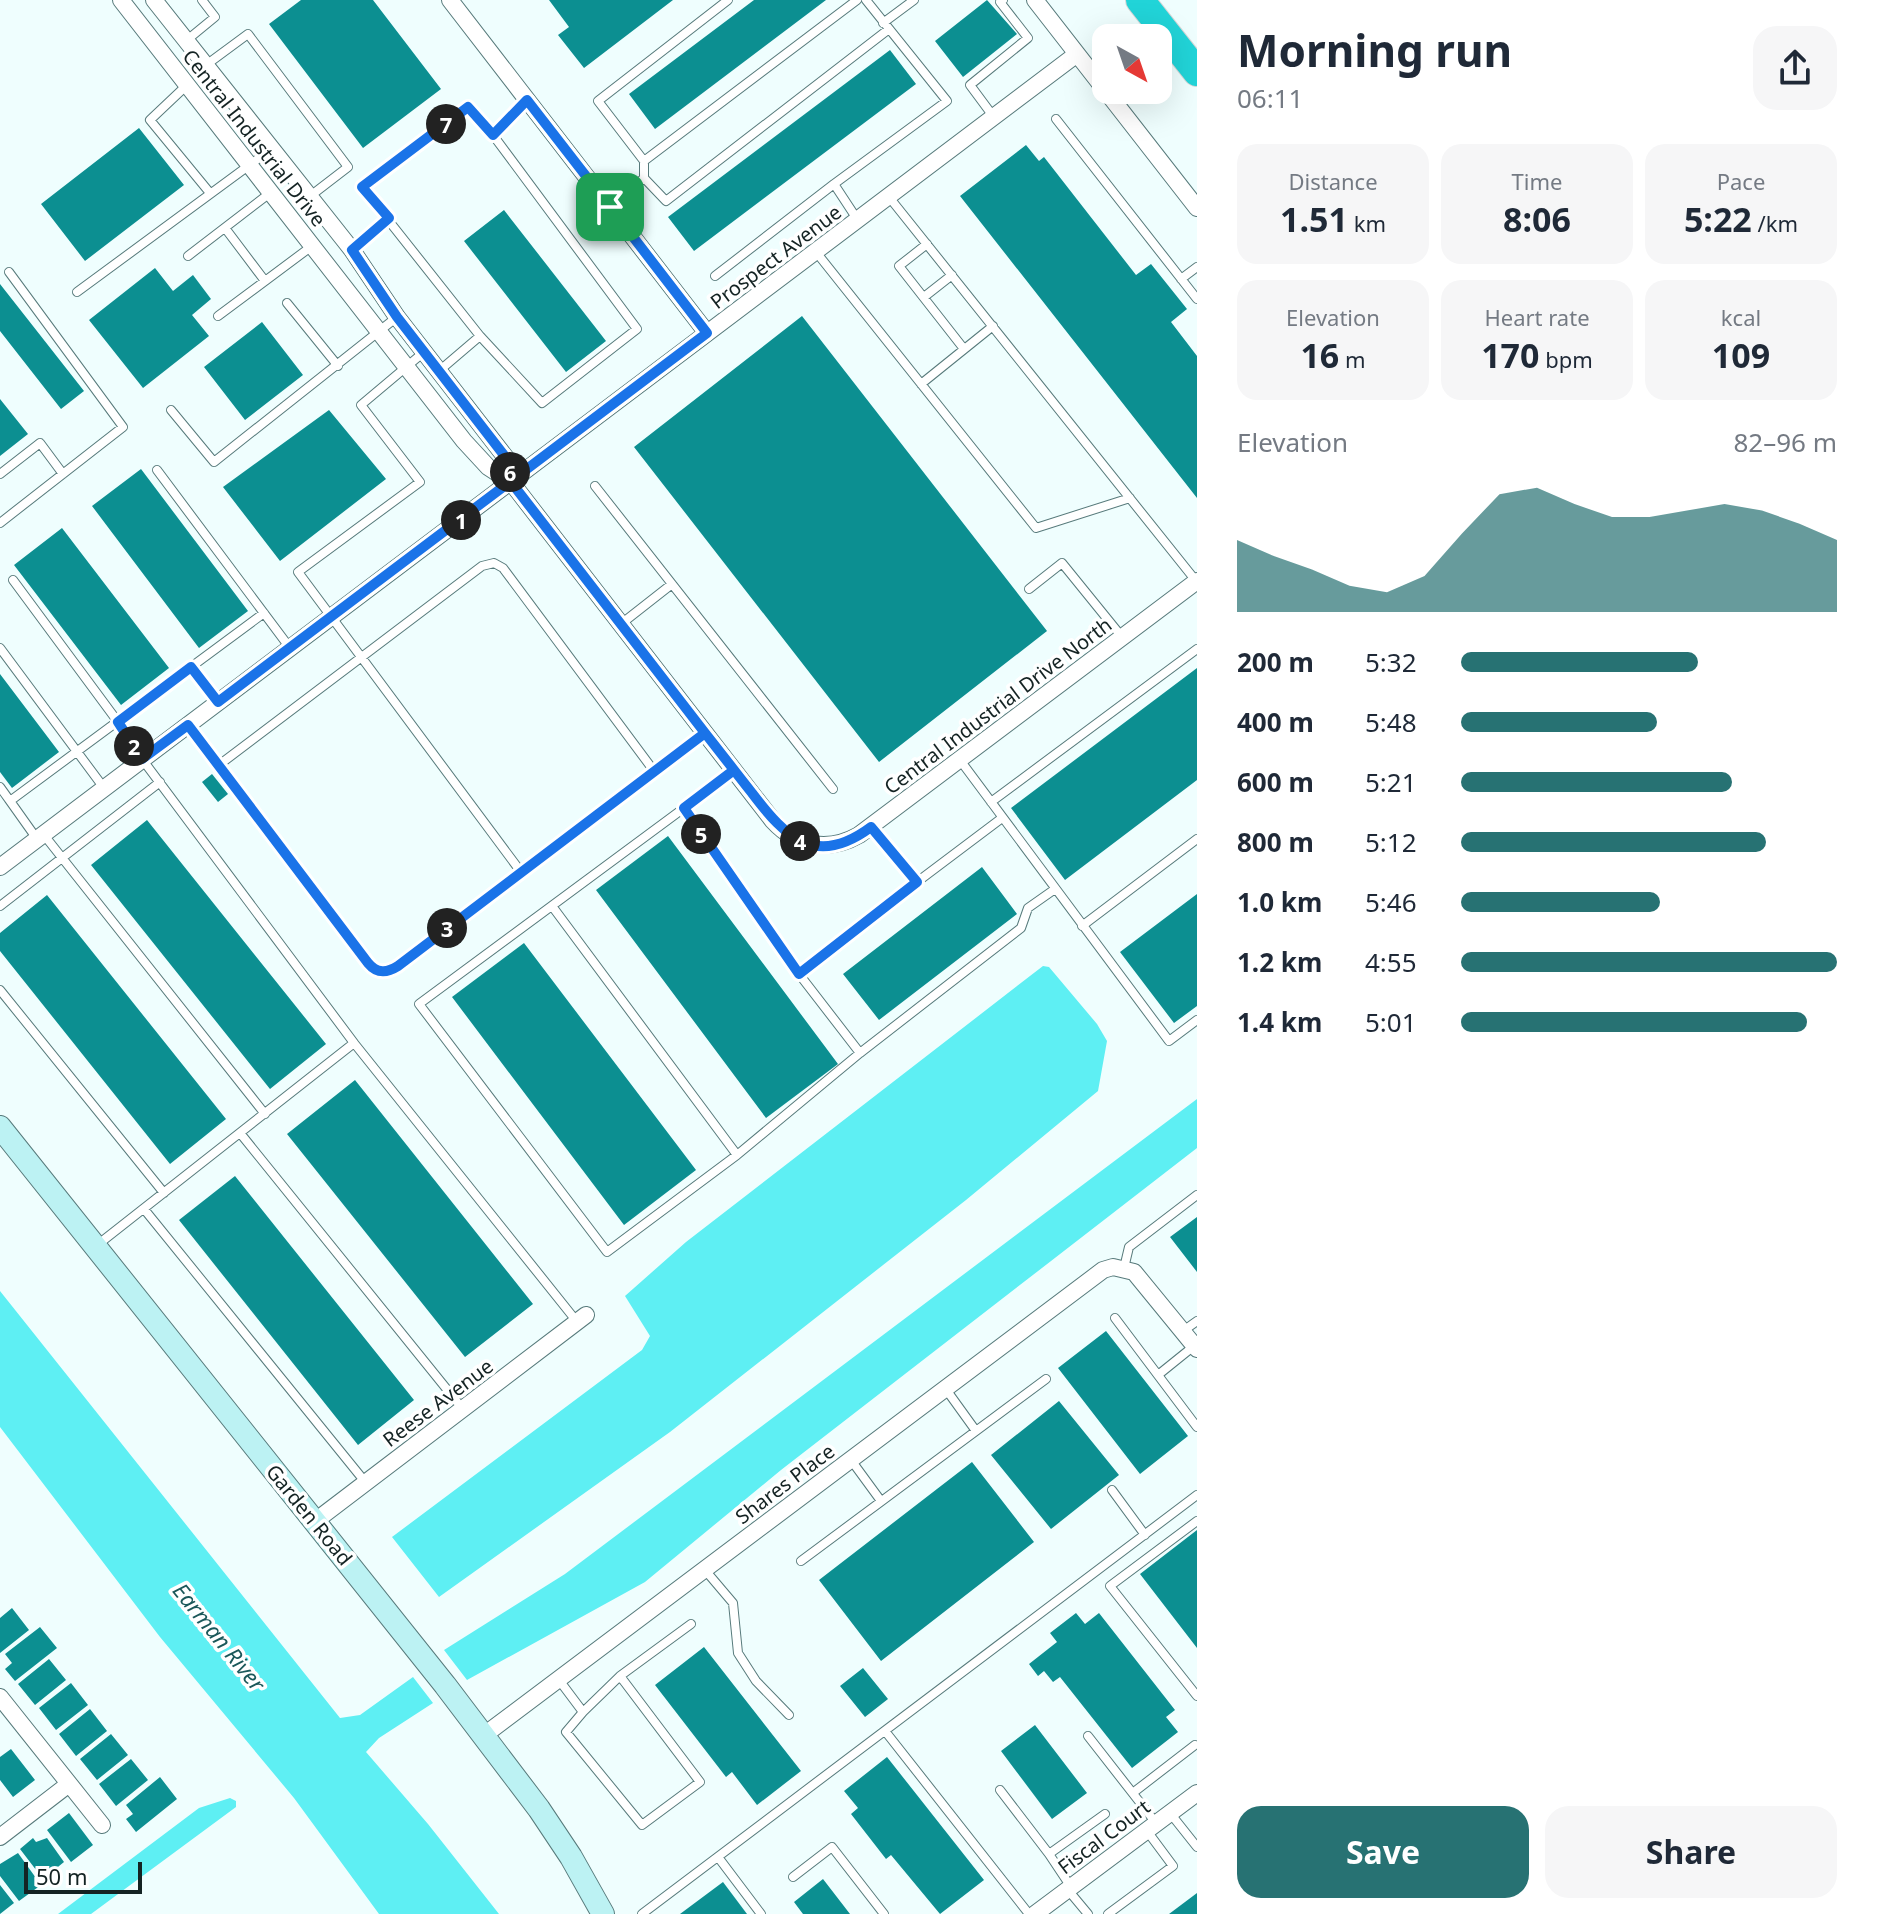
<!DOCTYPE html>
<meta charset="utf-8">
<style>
:root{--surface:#fff;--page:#f6f6f7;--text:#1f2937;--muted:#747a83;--accent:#277273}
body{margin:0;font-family:"Noto Sans",sans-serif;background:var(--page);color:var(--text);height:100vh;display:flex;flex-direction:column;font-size:30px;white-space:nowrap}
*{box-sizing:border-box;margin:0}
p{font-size:26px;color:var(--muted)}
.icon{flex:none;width:44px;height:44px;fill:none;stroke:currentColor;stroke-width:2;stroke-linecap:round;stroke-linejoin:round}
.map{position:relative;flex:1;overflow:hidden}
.drawer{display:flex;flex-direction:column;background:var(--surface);width:680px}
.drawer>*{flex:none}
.needle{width:52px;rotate:140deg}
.controls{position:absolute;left:1092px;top:24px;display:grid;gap:16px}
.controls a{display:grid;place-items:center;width:80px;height:80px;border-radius:16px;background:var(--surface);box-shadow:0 8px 32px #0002;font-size:40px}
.scale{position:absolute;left:24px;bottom:20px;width:118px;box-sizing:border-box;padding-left:8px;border:4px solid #142323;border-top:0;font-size:22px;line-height:28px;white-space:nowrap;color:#142323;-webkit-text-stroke:6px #fff;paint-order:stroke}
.pin{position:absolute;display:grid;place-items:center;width:68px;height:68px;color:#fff;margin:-34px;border-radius:16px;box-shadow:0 4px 12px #0006}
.km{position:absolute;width:40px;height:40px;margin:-20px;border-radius:50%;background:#222;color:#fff;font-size:22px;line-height:40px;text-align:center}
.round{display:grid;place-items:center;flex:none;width:84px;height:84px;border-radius:24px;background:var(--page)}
.headline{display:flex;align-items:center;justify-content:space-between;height:136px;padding:0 40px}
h1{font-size:44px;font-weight:700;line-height:60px}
.metrics{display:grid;grid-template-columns:repeat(3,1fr);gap:12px;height:136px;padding:8px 40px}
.metrics div{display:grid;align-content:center;border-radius:20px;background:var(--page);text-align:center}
.metrics b{font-size:34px;font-weight:700}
.metrics small{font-size:22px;font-weight:400}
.metrics p{font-size:22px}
.chart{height:224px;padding:16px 40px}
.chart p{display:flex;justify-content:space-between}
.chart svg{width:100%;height:144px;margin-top:8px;fill:var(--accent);opacity:.7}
.button{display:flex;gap:16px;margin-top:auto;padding:16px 40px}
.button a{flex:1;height:92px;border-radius:24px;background:var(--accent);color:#fff;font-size:32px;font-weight:700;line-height:92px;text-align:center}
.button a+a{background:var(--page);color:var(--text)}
ul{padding:0 40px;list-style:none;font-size:26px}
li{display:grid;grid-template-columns:128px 96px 1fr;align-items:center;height:60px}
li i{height:20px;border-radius:10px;background:var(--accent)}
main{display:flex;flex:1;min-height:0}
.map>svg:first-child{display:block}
.water{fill:#5eeff3}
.building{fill:#0c8f91}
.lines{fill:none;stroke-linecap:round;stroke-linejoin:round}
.lane-casing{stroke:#577a7b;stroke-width:10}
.street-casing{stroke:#577a7b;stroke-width:18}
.secondary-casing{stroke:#577a7b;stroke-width:24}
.highway-casing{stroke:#d5d7d7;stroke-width:30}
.lane{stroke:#fff;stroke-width:8}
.street{stroke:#fff;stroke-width:16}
.secondary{stroke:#bcf2f3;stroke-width:22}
.highway{stroke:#21d4d8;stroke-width:28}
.route-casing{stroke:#fff;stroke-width:16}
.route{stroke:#1a73e8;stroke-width:10}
.labels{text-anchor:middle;stroke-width:7;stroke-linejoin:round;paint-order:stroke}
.street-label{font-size:20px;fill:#142323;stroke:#fff}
.water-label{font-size:22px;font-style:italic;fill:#1b585a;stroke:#fff}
</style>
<main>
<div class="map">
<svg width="1197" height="1914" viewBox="0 0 1197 1914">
<rect width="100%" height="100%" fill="#effefe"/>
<path class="water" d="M1043 966 1049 967 1097 1024 1107 1041 1098 1091 966 1200 670 1432 439 1597 392 1537 642 1350 650 1336 625 1296 686 1242Z
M1197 1099V1148L781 1470 645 1582 467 1680 444 1650 565 1574Z
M0 1291 340 1718 360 1715 413 1677 433 1703 379 1738 366 1752 428 1824 499 1914H379L294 1798 160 1637 0 1427Z
M230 1798 236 1801V1807L91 1914H58L199 1808Z"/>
<path class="building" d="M301 0H373L441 89 363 148 269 24Z
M549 0H673L584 68 558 35 569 27Z
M754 0H826L655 129 629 94Z
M987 0 1017 34 963 77 935 41Z
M890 50 916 84 694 251 668 217Z
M139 128 184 185 85 261 41 204Z
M1026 145 1039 161 1044 157 1136 275 1151 264 1187 309 1171 322 1197 356V498L960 196Z
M504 210 606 341 566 372 464 241Z
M155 268 173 291 193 275 211 299 192 315 209 336 143 388 89 320Z
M0 284 84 391 61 409 0 331Z
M802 316 1047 631 879 762 634 447Z
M262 322 303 375 245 420 204 367Z
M0 399 28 434 0 456Z
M329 410 386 479 280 561 223 487Z
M141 469 248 611 199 648 92 506Z
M62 528 169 668 121 705 14 565Z
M1197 668V780L1065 880 1011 808Z
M0 674 59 752 12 788 0 772Z
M212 774 228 794 218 802 202 782Z
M147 820 326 1044 270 1089 91 865Z
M668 836 838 1064 766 1118 596 890Z
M982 867 1017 914 879 1020 843 974Z
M1197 894V1006L1174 1023 1120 952Z
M47 895 226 1119 170 1164 0 951V933Z
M524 943 696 1170 624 1225 452 997Z
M355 1080 533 1304 465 1357 287 1134Z
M235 1176 414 1400 358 1445 179 1220Z
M1197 1217V1272L1170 1237Z
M1106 1331 1188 1436 1140 1474 1058 1368Z
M1059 1401 1119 1475 1051 1529 991 1455Z
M972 1462 1034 1542 881 1661 819 1580Z
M1197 1530V1648L1140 1574Z
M12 1608 29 1630 0 1653V1618Z
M1076 1613 1085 1624 1099 1613 1175 1710 1166 1717 1178 1732 1132 1768 1060 1677 1053 1682 1044 1671 1038 1676 1029 1664 1057 1642 1050 1633Z
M40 1627 57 1648 15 1681 5 1669 12 1663 5 1654Z
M704 1647 801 1771 757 1805 732 1772 726 1777 655 1685Z
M49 1659 66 1680 35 1705 18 1684Z
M863 1668 888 1699 865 1717 840 1686Z
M71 1683 88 1705 56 1730 39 1708Z
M90 1709 107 1731 76 1756 59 1734Z
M1035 1725 1087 1793 1052 1819 1001 1751Z
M111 1734 128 1755 97 1780 80 1759Z
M11 1749 35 1780 13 1797 0 1780V1757Z
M887 1757 984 1880 940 1914 891 1855 886 1859 851 1814 858 1808 844 1791Z
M131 1759 148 1780 116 1806 99 1784Z
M160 1777 177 1799 136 1832 126 1819 133 1814 126 1805Z
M69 1813 93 1845 71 1862 47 1830Z
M33 1838 36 1842 47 1838 64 1862 43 1879 20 1849Z
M18 1853 41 1885 19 1901 0 1876V1864Z
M823 1879 850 1914H803L794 1902Z
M723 1882 747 1914H680Z
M0 1885 14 1903 0 1914Z
M1197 1893V1914H1169Z"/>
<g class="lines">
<g class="lane-casing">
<path id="lane" d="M883 23 914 0
M187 40 215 17 202 0
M206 65 248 34 348 167 309 197
M187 85 150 120 210 193
M993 116 970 85 1028 38 1000 2 1003 0
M1056 119 1197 299
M644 161 857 0
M644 178 666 201 889 29
M889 197 1196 581
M610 207 644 178V161L598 101 728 0
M857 219 834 184 947 101 866 0
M225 228 265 281
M927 244 899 266 964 349
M352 250 389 218
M816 252 1036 528 1130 498
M188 256 270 193
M715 276 834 184
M1181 279 1197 267
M77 292 270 150
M924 297 952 275
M287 303 338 366
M218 316 312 246
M480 336 362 187 468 107 493 135
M424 352 361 405 420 482 298 572 521 872
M439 371 480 336 542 403 637 329 493 135 527 100
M921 384 993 326
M171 410 214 462 397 317
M157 470 290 648
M0 474 40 443 63 474
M595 486 833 789
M0 523 123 427 9 272
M13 580 118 722 142 759 354 1043 96 1246
M1029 589 1062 563 1122 637
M621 624 672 584
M0 648 104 788
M191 667 218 702
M188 725 368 963C377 974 387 972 398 966L705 733
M960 760 1169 1041 1197 1020
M219 765 482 566 494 563 503 568 654 771
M734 770 684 808 799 974
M0 787 10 801
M991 802 1197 649
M684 808 419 1004 607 1252 737 1155 860 1053 1021 928 1028 908 1055 889
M871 827 917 882 1002 818
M44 835 265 1114
M37 839 10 801 264 613
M0 906 160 782
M552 906 737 1155
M1082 926 1197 839
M0 990 164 1193
M354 1043 574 1318 573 1325
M860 1053 799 974 917 882
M240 1133 462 1408
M144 1209 366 1483
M1124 1268 1129 1247 1197 1195
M1115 1318 1197 1427
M1183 1331 1197 1321
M1158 1375 1194 1346
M945 1388 976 1431
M851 1460 881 1501
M1112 1490 1145 1535
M1197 1521 1110 1586 1197 1696
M801 1561 1046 1379
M705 1570 733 1603 738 1653 756 1681 789 1715
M559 1680 583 1712 566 1732 642 1825 700 1782 620 1676 691 1624
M583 1712 620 1676
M885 1731 1029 1914
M1088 1736 1156 1823
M1000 1790 1049 1854
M1134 1792 1195 1745
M1170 1813 1197 1847
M718 1857 761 1914
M793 1877 832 1847 884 1914
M1071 1887 1049 1854 1105 1814
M1068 1890 1088 1914
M642 1914 1197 1495
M1108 1914 1173 1866 1147 1831"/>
</g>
<g class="street-casing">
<path id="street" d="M121 0 464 441 488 467 511 482 773 821C797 847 829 852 859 835L1197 581
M154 0 352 250 397 317 510 463 511 482
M450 0 707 333
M1035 0 1197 208
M0 867 1077 54
M314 1522 586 1315
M0 1697 102 1825
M483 1736 1103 1270 1113 1267 1134 1272 1197 1349
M0 1837 69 1784
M1035 1914 1197 1793"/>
</g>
<g class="secondary-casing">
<path id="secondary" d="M0 1127 445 1685 539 1809 571 1857 603 1914"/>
</g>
<g class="highway-casing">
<path id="highway" d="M1140 0 1197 72"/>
</g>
<use href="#lane" class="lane"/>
<use href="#street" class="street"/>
<use href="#secondary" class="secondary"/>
<use href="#highway" class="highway"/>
</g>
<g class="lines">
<g class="route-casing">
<path id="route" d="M610 207 707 333 218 702 191 667 118 722 142 759 188 725 368 963C377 974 387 973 398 966L705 733C721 753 736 773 752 793 786 838 816 868 871 827L917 882 799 974 684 808 734 770 705 733 511 482 510 463 397 317 352 250 389 218 362 187 468 107 493 135 527 100 610 207"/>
</g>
<use href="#route" class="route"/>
</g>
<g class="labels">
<g class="street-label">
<text transform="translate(254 138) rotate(52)" y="7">Central Industrial Drive</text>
<text transform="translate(776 257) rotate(-37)" y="7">Prospect Avenue</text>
<text transform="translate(998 706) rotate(-37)" y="7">Central Industrial Drive North</text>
<text transform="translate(438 1403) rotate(-37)" y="7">Reese Avenue</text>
<text transform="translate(785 1484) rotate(-37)" y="7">Shares Place</text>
<text transform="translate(309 1515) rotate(51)" y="7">Garden Road</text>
<text transform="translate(1104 1837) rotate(-37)" y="7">Fiscal Court</text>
</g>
<g class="water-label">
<text transform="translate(219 1637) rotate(51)" y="8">Earman River</text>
</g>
</g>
</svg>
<div class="controls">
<a><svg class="needle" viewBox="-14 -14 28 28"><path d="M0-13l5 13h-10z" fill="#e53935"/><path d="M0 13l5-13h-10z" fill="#747a83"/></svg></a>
</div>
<div class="scale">50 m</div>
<div class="pin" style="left:610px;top:207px;background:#1e9e55"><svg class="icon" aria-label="arrive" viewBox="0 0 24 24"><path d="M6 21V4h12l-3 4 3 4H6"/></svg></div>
<b class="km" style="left:461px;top:520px">1</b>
<b class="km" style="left:134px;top:746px">2</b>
<b class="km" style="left:447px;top:928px">3</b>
<b class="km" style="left:800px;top:841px">4</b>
<b class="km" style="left:701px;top:834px">5</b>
<b class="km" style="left:510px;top:472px">6</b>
<b class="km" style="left:446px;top:124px">7</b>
</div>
<section class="drawer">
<div class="headline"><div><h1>Morning run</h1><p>06:11</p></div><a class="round"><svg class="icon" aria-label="share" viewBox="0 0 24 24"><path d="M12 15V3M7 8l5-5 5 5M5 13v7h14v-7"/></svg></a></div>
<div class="metrics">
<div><p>Distance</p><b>1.51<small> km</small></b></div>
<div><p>Time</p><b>8:06</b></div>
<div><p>Pace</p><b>5:22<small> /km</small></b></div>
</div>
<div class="metrics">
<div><p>Elevation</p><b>16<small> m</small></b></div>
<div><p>Heart rate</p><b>170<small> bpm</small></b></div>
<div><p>kcal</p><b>109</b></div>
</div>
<div class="chart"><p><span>Elevation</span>82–96 m</p>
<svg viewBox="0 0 160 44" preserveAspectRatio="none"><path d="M0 44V22L10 27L20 31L30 36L40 38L50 33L60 20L70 8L80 6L90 11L100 15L110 15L120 13L130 11L140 13L150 17L160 22V44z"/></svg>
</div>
<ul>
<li><b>200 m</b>5:32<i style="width:63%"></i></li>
<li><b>400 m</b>5:48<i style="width:52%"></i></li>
<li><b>600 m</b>5:21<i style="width:72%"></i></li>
<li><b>800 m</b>5:12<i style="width:81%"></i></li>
<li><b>1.0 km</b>5:46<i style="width:53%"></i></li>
<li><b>1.2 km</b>4:55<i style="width:100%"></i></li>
<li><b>1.4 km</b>5:01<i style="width:92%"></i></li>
</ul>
<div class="button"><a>Save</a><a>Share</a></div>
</section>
</main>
